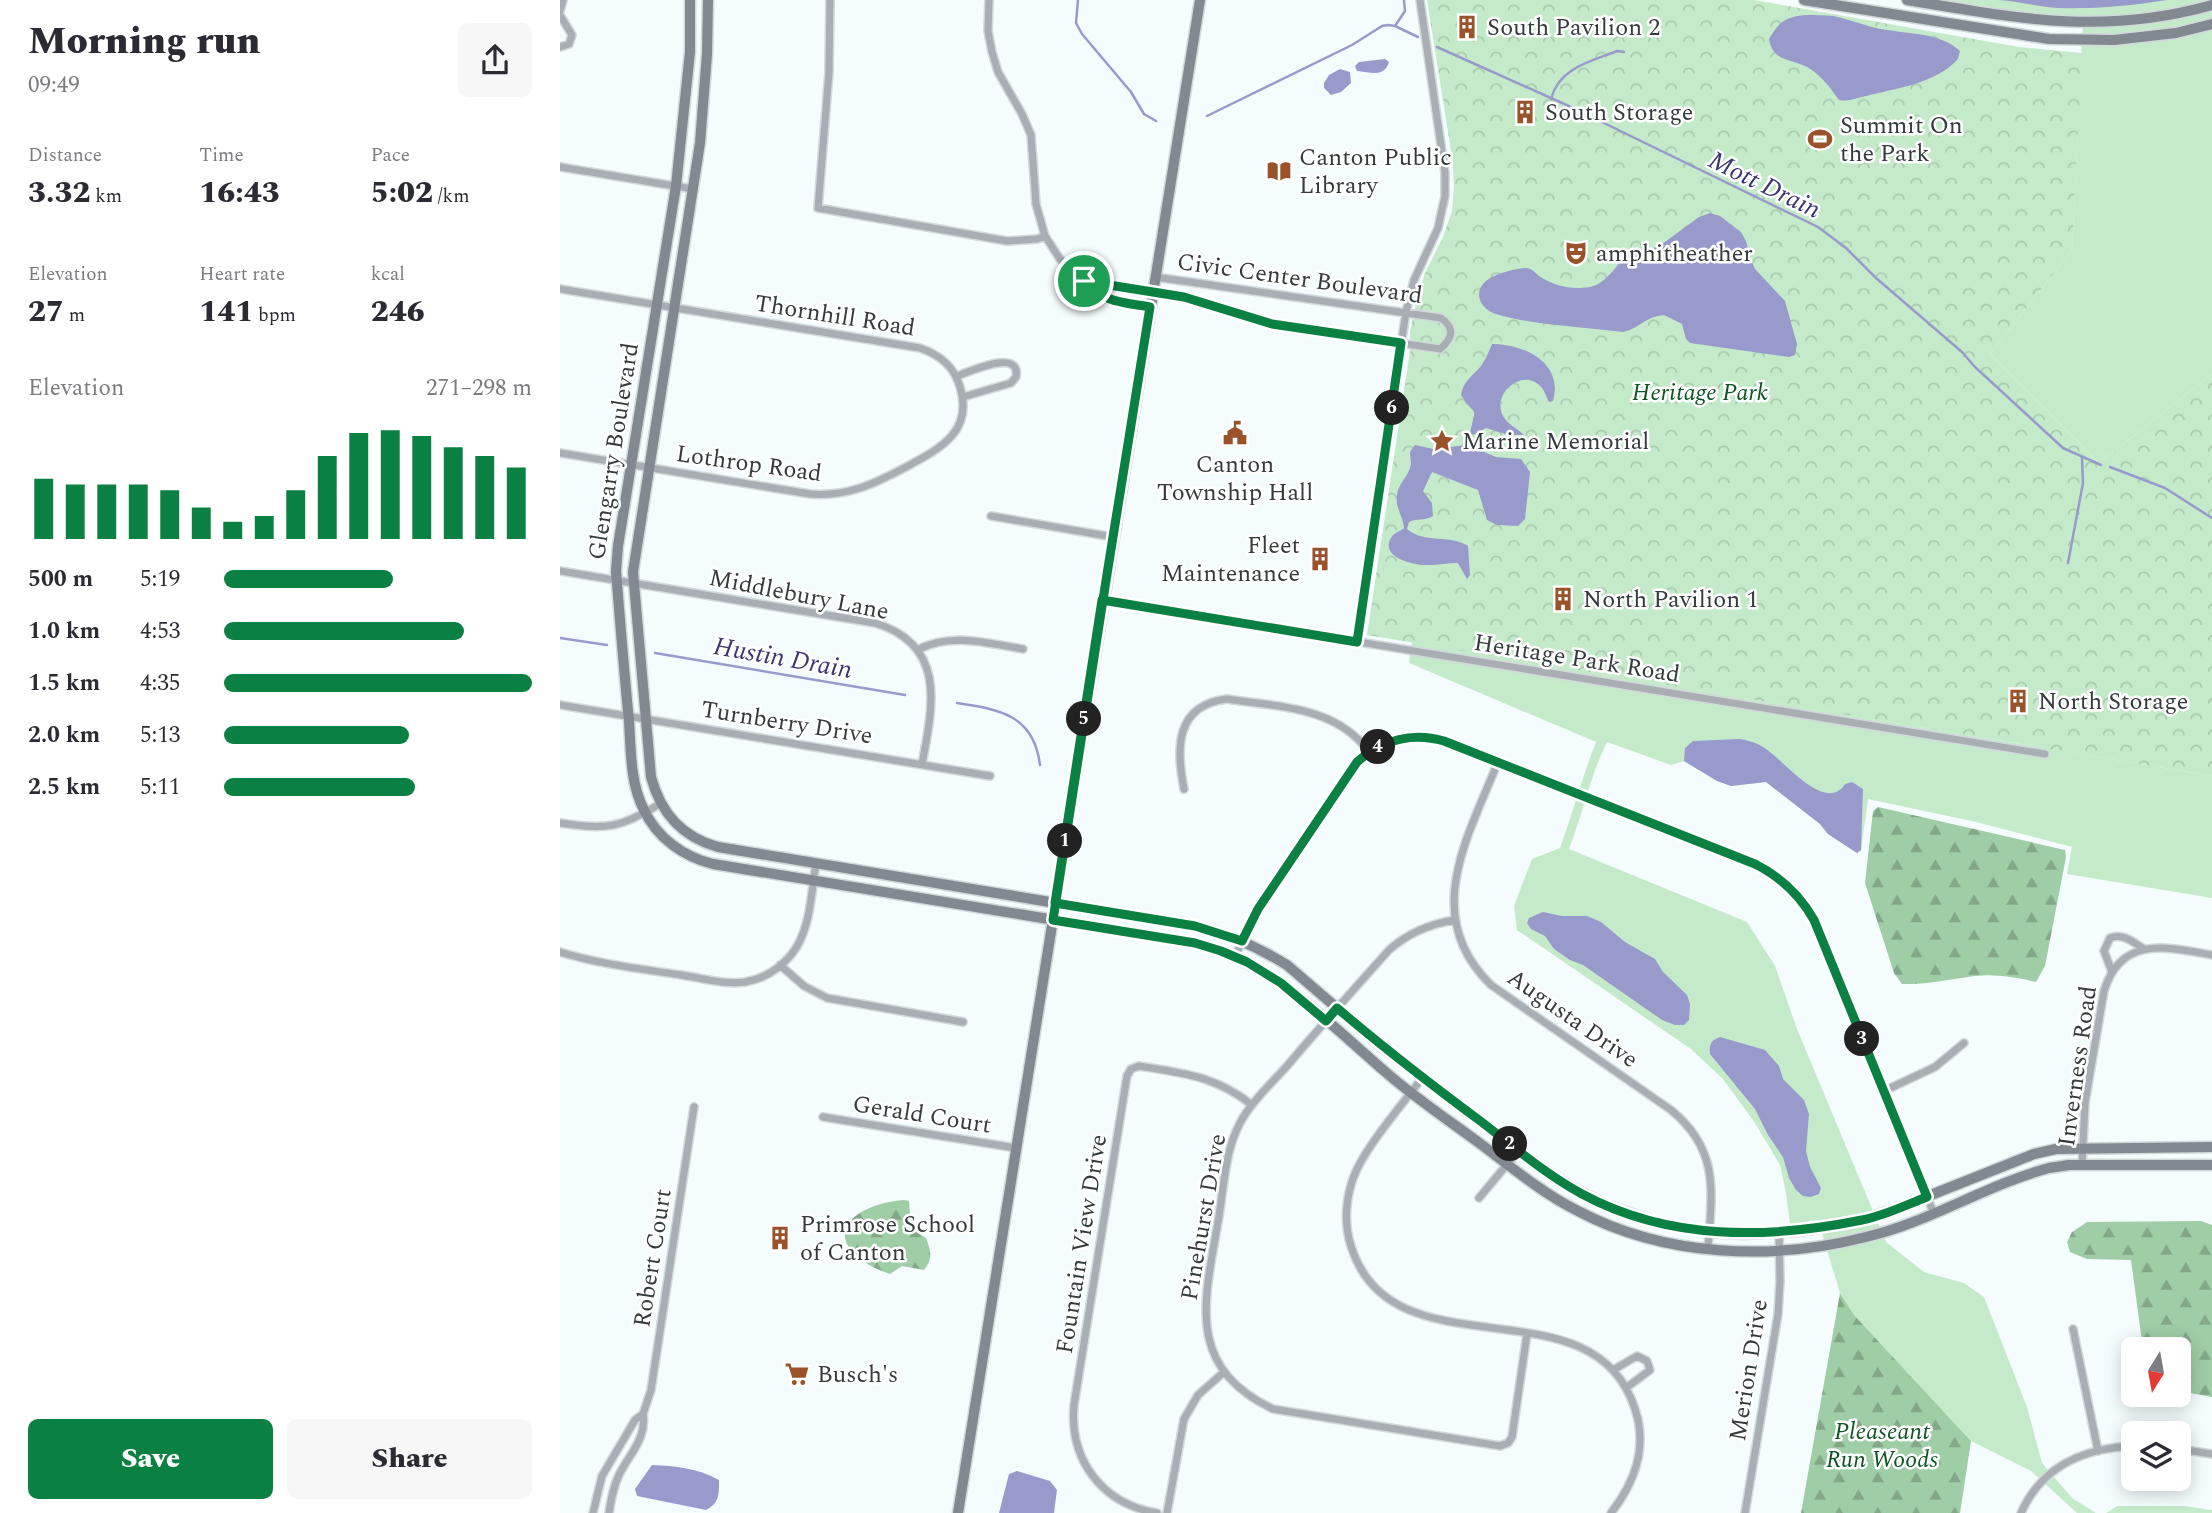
<!DOCTYPE html>
<meta charset="utf-8">
<style>
:root{--surface:#fff;--page:#f7f7f7;--text:#2b2b33;--muted:#7c7c81;--accent:#0b8043}
body{margin:0;font-family:Spectral,serif;background:var(--page);color:var(--text);height:100vh;display:flex;flex-direction:column;font-size:26px;white-space:nowrap}
*{box-sizing:border-box;margin:0}
p{font-size:23px;color:var(--muted)}
.icon{flex:none;width:38px;height:38px;fill:none;stroke:currentColor;stroke-width:2;stroke-linecap:round;stroke-linejoin:round}
.map{position:relative;flex:1;overflow:hidden}
.side{display:flex;flex-direction:column;background:var(--surface);width:560px}
.side>*{flex:none}
.needle{width:46px;rotate:191deg}
.fabs{position:absolute;left:1561px;top:1337px;display:grid;gap:14px}
.fabs a{display:grid;place-items:center;width:70px;height:70px;border-radius:10px;background:var(--surface);box-shadow:0 4px 18px #0003;font-size:35px}
.pin{position:absolute;display:grid;place-items:center;width:60px;height:60px;color:#fff;margin:-30px;border:4px solid #fff;border-radius:50%;box-shadow:0 2px 7px #0007}
.km{position:absolute;width:35px;height:35px;margin:-18px;border-radius:50%;background:#222;color:#fff;font-size:19px;line-height:35px;text-align:center}
.round{display:grid;place-items:center;flex:none;width:74px;height:74px;border-radius:10px;background:var(--page)}
.head{display:flex;align-items:center;justify-content:space-between;height:119px;padding:0 28px}
h1{font-size:38px;font-weight:800;line-height:52px}
.figures{display:grid;grid-template-columns:repeat(3,1fr);gap:10px;height:119px;padding:7px 28px}
.figures div{display:grid;align-content:center}
.figures b{font-size:30px;font-weight:800}
.figures small{font-size:19px;font-weight:400}
.figures p{font-size:19px}
.chart{height:196px;padding:14px 28px}
.chart p{display:flex;justify-content:space-between}
.chart svg{width:100%;height:126px;margin-top:7px;stroke:var(--accent);stroke-width:6}
.action{display:flex;gap:14px;margin-top:auto;padding:14px 28px}
.action a{flex:1;height:80px;border-radius:10px;background:var(--accent);color:#fff;font-size:28px;font-weight:800;line-height:80px;text-align:center}
.action a+a{background:var(--page);color:var(--text)}
ul{padding:0 28px;list-style:none;font-size:23px}
li{display:grid;grid-template-columns:112px 84px 1fr;align-items:center;height:52px}
li i{height:18px;border-radius:9px;background:var(--accent)}
main{display:flex;flex:1;min-height:0}
.map>svg:first-child{display:block}
.grass{fill:#c5eaca}
.forest{fill:url(#forest-firs)}
.park{fill:url(#park-crowns)}
.water{fill:#989acc}
.lines{fill:none;stroke-linecap:round;stroke-linejoin:round}
.stream{stroke:#989acc;stroke-width:2.5}
.street-casing{stroke:#d1d9db;stroke-width:10}
.secondary-casing{stroke:#d1d9db;stroke-width:13}
.street{stroke:#a9aeb4;stroke-width:7}
.secondary{stroke:#828991;stroke-width:10}
.route-casing{stroke:#fff;stroke-width:14}
.route{stroke:#0b8043;stroke-width:9}
.labels{text-anchor:middle;stroke-width:5;stroke-linejoin:round;paint-order:stroke}
.poi-label{font-size:24px;fill:#333b3d;stroke:#fff;text-anchor:start}
.street-label{font-size:24px;fill:#333b3d;stroke:#fff}
.park-label{font-size:24px;font-style:italic;fill:#0d5423;stroke:#fff}
.water-label{font-size:26px;font-style:italic;fill:#393674;stroke:#fff}
</style>
<main>
<section class="side">
<div class="head"><div><h1>Morning run</h1><p>09:49</p></div><a class="round"><svg class="icon" aria-label="share" viewBox="0 0 24 24"><path d="M12 15V3M7 8l5-5 5 5M5 13v7h14v-7"/></svg></a></div>
<div class="figures">
<div><p>Distance</p><b>3.32<small> km</small></b></div>
<div><p>Time</p><b>16:43</b></div>
<div><p>Pace</p><b>5:02<small> /km</small></b></div>
</div>
<div class="figures">
<div><p>Elevation</p><b>27<small> m</small></b></div>
<div><p>Heart rate</p><b>141<small> bpm</small></b></div>
<div><p>kcal</p><b>246</b></div>
</div>
<div class="chart"><p><span>Elevation</span>271–298 m</p>
<svg viewBox="0 0 160 44" preserveAspectRatio="none"><path d="M5 44V23M15 44V25M25 44V25M35 44V25M45 44V27M55 44V33M65 44V38M75 44V36M85 44V27M95 44V15M105 44V7M115 44V6M125 44V8M135 44V12M145 44V15M155 44V19"/></svg>
</div>
<ul>
<li><b>500 m</b>5:19<i style="width:55%"></i></li>
<li><b>1.0 km</b>4:53<i style="width:78%"></i></li>
<li><b>1.5 km</b>4:35<i style="width:100%"></i></li>
<li><b>2.0 km</b>5:13<i style="width:60%"></i></li>
<li><b>2.5 km</b>5:11<i style="width:62%"></i></li>
</ul>
<div class="action"><a>Save</a><a>Share</a></div>
</section>
<div class="map">
<svg width="1652" height="1513" viewBox="0 0 1652 1513">
<defs>
<pattern id="forest-firs" width="22" height="20" patternUnits="userSpaceOnUse" patternTransform="scale(1.75)"><rect width="22" height="20" fill="#9fcda5"/><path d="M5 1l3.5 6h-7zM16 11l3.5 6h-7z" fill="#82a888"/></pattern>
<pattern id="park-crowns" width="20" height="18" patternUnits="userSpaceOnUse" patternTransform="scale(1.75)"><rect width="20" height="18" fill="#c5eaca"/><path d="M2 6a3 3 0 1 1 6 0M12 15a3 3 0 1 1 6 0" fill="none" stroke="#aacaae"/></pattern>
</defs>
<rect width="100%" height="100%" fill="#f4fcfe"/>
<path class="grass" d="M1381 0H1652V374L1539 463 1430 354 1512 250 1523 19 1448 13Z
M852 642 1652 776V898L1507 874 1512 847 1416 822 1308 799 1301 850 1297 853 1268 834 1260 824 1206 782 1171 786 1157 781 1124 761 1111 765 1047 742C1030 776 1023 813 1009 849L1187 922 1215 966 1237 1029 1326 1242 1364 1272 1404 1283 1424 1297 1467 1407 1482 1463 1512 1498 1536 1513H1517L1471 1471 1411 1441 1294 1315 1280 1293 1258 1220 1230 1224 1226 1193 1220 1165 1195 1123 1163 1079 1131 1049 957 930 954 906 972 859 1000 848C1013 813 1022 777 1036 742L849 663Z
M1557 1506H1624L1652 1510V1513H1546Z"/>
<path class="forest" d="M1318 807 1505 850 1506 857 1485 966 1476 982C1456 977 1435 974 1415 976 1390 979 1367 985 1342 984L1334 973 1305 883 1313 811Z
M344 1200 349 1201 351 1229 366 1238C371 1251 373 1259 364 1270L342 1266 330 1274C260 1250 277 1206 344 1200Z
M1641 1221 1652 1225V1397L1619 1391V1349H1583L1571 1260 1527 1259 1510 1252 1507 1242 1512 1232 1527 1222Z
M1280 1293 1294 1315 1411 1441 1400 1513H1241Z"/>
<path class="park" d="M867 0H1194L1459 47 1522 53 1512 250 1430 354 1539 463 1652 374V776L807 635 850 351V331L857 298 865 273 883 237 892 211 894 187 893 163Z"/>
<path class="water" d="M1438 0H1607C1570 6 1535 9 1498 8 1478 7 1459 1 1438 0Z
M1246 15C1255 15 1265 15 1273 16 1289 19 1305 26 1321 29 1346 34 1380 32 1400 51L1398 59C1375 84 1337 88 1306 96 1295 98 1289 102 1279 100 1271 89 1264 79 1252 70 1235 58 1213 64 1209 39 1220 21 1225 17 1246 15Z
M825 59 829 62C824 78 811 72 797 71L795 66 799 62Z
M780 69 790 72 791 83 781 92 771 95 764 88V83L769 75Z
M1150 213 1160 216 1181 232 1186 241 1191 260 1195 269 1225 301 1237 344 1235 355 1229 357 1130 343 1126 339 1122 324 1104 315C1084 317 1079 329 1063 332 1026 327 971 325 936 314 922 310 912 294 925 282 933 274 954 269 965 268 972 268 974 272 979 276 994 286 1012 290 1030 287 1046 284 1058 264 1068 252L1098 247 1139 217Z
M932 344C963 344 1004 362 993 401L989 402C986 397 985 391 981 387 964 367 931 393 943 416 948 425 957 428 964 435H949L926 428 913 435 910 433C917 402 916 419 901 395 904 380 912 377 921 366 926 359 929 351 932 344Z
M855 445 873 449 907 445 936 457 961 459 970 472 965 519 958 526 937 525 927 520 918 490 872 472 863 491 872 503 873 516C865 521 857 518 849 522L847 529C864 544 890 534 908 546L910 575 907 579 898 563C888 563 879 565 869 565 857 566 819 558 831 538 834 532 840 532 844 528 843 516 835 508 837 495 838 483 850 475 851 464 851 460 850 456 850 452Z
M1180 739C1191 741 1201 744 1210 752 1227 765 1267 813 1285 784L1292 782 1303 789 1301 850 1297 853 1268 834 1260 824 1206 782 1171 786 1157 781 1124 761 1125 748 1133 741Z
M983 912 1002 916H1027L1041 922 1065 942 1095 959 1103 972 1127 995 1130 1004 1129 1020 1124 1025H1115L1102 1020 1023 965 1010 960 994 949 985 936 971 929 967 923 969 918Z
M1160 1037 1205 1050 1219 1066 1223 1079 1244 1100 1249 1114 1246 1151 1250 1167 1261 1188 1259 1194 1251 1197 1243 1196 1236 1190 1229 1178 1223 1157 1208 1135 1195 1109 1150 1054C1149 1045 1151 1040 1160 1037Z
M92 1465C115 1466 138 1468 159 1480 159 1493 160 1503 146 1510L77 1496 75 1489Z
M457 1471 490 1481 497 1490 494 1513H439L449 1474Z"/>
<g class="lines">
<path class="stream" d="M518 0 516 23 522 34 571 92 584 114 596 121
M835 26 845 11 844 0
M877 47 1011 107 1258 227 1286 248 1316 278 1402 352 1415 367 1503 448 1541 465
M991 99C999 68 1029 62 1057 51L1064 52
M647 116 792 45 822 26 828 25 835 26 858 37
M1550 467 1605 488 1652 518
M1508 563 1523 483 1522 457
M0 638 47 645
M95 653 345 695
M397 703C439 709 474 715 480 765"/>
<g class="street-casing">
<path id="street" d="M270 0 269 72 258 208 447 241 477 239 485 236
M429 0 428 31 432 52 438 72 462 114 471 135 476 204 485 236 500 259 536 294 552 300 590 307
M0 11 3 0
M0 15 12 35 9 44 0 47
M0 167 133 189
M524 281 624 297 712 324 880 349C893 338 895 328 881 318L595 277
M0 289 360 348C380 355 394 366 400 387 414 432 379 449 346 467 314 484 287 497 250 494L0 453
M397 376C411 371 461 348 456 377L451 383 403 397
M431 516 553 537
M0 571 315 623C387 645 373 706 362 764
M542 600 1485 754
M797 641 846 312 854 280 878 228 885 196V173L860 0
M357 650C391 632 427 643 463 649
M0 705 430 776
M938 762C908 837 860 916 931 985L1111 1110C1160 1150 1152 1192 1148 1249
M624 789C616 749 615 705 667 699 718 707 776 706 809 752
M0 823C48 830 58 828 100 804
M895 920C869 924 848 933 829 950 794 989 760 1027 727 1066 711 1084 691 1102 680 1123 665 1151 664 1186 659 1216 646 1296 622 1366 713 1409L940 1446 948 1443 952 1437 967 1334
M0 952C39 964 81 969 121 975 142 978 164 985 185 982 203 979 219 969 231 955 251 931 251 893 256 863
M675 956 698 910 797 762C822 739 852 732 884 741L1195 864C1221 878 1240 895 1254 920L1374 1214
M220 965 244 986 267 998 403 1022
M1552 972 1544 951 1550 938C1563 933 1573 942 1584 949
M862 1078C842 1105 812 1139 797 1169 786 1193 783 1221 791 1246 832 1379 1033 1277 1075 1409 1088 1448 1075 1482 1051 1513
M1324 1091 1375 1067 1404 1043
M263 1117 456 1148
M1522 1165 1525 1103 1544 991C1561 935 1607 947 1652 955
M919 1198 959 1150
M1513 1329 1538 1451
M1053 1370 1077 1356 1087 1361 1090 1370 1066 1388
M83 1414 91 1390 134 1107
M1619 1449 1652 1454
M33 1513 42 1476 75 1420 83 1414C87 1439 69 1454 59 1475 53 1487 51 1500 49 1513
M597 1513C543 1504 509 1461 514 1405L567 1076 571 1069 579 1066C623 1073 656 1076 692 1105
M607 1513 624 1419 638 1395 664 1372
M1185 1513 1218 1314 1220 1281 1219 1233
M1461 1513C1482 1466 1524 1448 1573 1446"/>
</g>
<g class="secondary-casing">
<path id="secondary" d="M130 0V52L116 186 58 546 56 571C60 621 64 671 69 721 71 750 70 783 84 810 97 838 124 857 153 864L635 943C714 963 769 1024 829 1075 857 1099 888 1120 918 1142 950 1166 982 1193 1018 1211 1105 1257 1212 1261 1306 1237 1370 1222 1426 1185 1489 1168L1509 1165H1652
M148 0 147 54 140 143 73 572 91 777C101 814 122 837 158 847L635 926C669 934 698 947 727 965L820 1045 983 1169 1006 1184 1043 1204 1094 1222 1149 1232 1183 1234 1238 1231 1276 1225 1303 1220 1333 1210 1474 1154 1496 1149 1652 1147
M1244 0 1489 39 1554 40 1616 33 1652 24
M1347 0C1457 18 1541 36 1652 5
M398 1513 640 0"/>
</g>
<use href="#street" class="street"/>
<use href="#secondary" class="secondary"/>
</g>
<g class="lines">
<g class="route-casing">
<path id="route" d="M524 281C545 303 561 302 590 307 557 511 524 716 493 920L635 943 661 951 687 962 721 983 766 1021 777 1008C824 1048 873 1086 923 1123 955 1148 987 1175 1022 1194 1109 1241 1208 1239 1302 1220 1324 1216 1346 1205 1367 1197L1254 920C1240 895 1221 877 1195 864L884 741C852 732 822 740 797 762L698 909 682 941 635 926 495 903 542 600 797 642 841 343 712 324 624 297 524 281"/>
</g>
<use href="#route" class="route"/>
</g>
<defs>
<g id="building-bare" transform="scale(1.89)"><path d="M-4-6H4V6H1V3H-1V6H-4ZM-2.5-4.3h1.7v1.8h-1.7ZM.8-4.3h1.7v1.8H.8ZM-2.5-1h1.7V.8h-1.7ZM.8-1h1.7V.8H.8Z" fill="#99522a" stroke="#fff" stroke-width="2.5" paint-order="stroke"/></g>
<g id="stadium-bare" transform="scale(1.89)"><path d="M0-5a6.5 5 0 1 0 0 10a6.5 5 0 1 0 0-10ZM-3.5-1.8h7v3.6h-7Z" fill="#99522a" stroke="#fff" stroke-width="2.5" paint-order="stroke"/></g>
<g id="library-bare" transform="scale(1.89)"><path d="M-6-4Q-3-5.5-.7-3.5V5Q-3 3-6 4ZM6-4Q3-5.5 .7-3.5V5Q3 3 6 4Z" fill="#99522a" stroke="#fff" stroke-width="2.5" paint-order="stroke"/></g>
<g id="theatre-bare" transform="scale(1.89)"><path d="M-5-5.5Q0-4 5-5.5V0Q5 5 0 6Q-5 5-5 0ZM-3.3-2.5H-1v1.5H-3.3ZM1-2.5H3.3v1.5H1ZM-2.8 1Q0 5.5 2.8 1Z" fill="#99522a" stroke="#fff" stroke-width="2.5" paint-order="stroke"/></g>
<g id="civic-bare" transform="scale(1.89)"><path d="M-.6-6.5H3V-4.5H.6V-3L4-1V1h2V6H-6V1h2V-1L-.6-3ZM-1.2 2.5V6h2.4V2.5Z" fill="#99522a" stroke="#fff" stroke-width="2.5" paint-order="stroke"/></g>
<g id="sight-bare" transform="scale(1.89)"><path d="M0-6L1.8-2.2L6-1.7L2.9 1.2L3.7 5.4L0 3.3L-3.7 5.4L-2.9 1.2L-6-1.7L-1.8-2.2Z" fill="#99522a" stroke="#fff" stroke-width="2.5" paint-order="stroke"/></g>
<g id="supermarket-bare" transform="scale(1.89)"><path d="M-6-5.5h2.5l.6 2H6L4.5 2H-2.5L-4.4-4H-6ZM-1.5 3.2a1.3 1.3 0 1 0 .1 0ZM3 3.2a1.3 1.3 0 1 0 .1 0Z" fill="#99522a" stroke="#fff" stroke-width="2.5" paint-order="stroke"/></g>
</defs>
<g fill-rule="evenodd">
<use href="#building-bare" x="907" y="27"/>
<use href="#building-bare" x="965" y="112"/>
<use href="#stadium-bare" x="1260" y="139"/>
<use href="#library-bare" x="719" y="171"/>
<use href="#theatre-bare" x="1016" y="253"/>
<use href="#civic-bare" x="675" y="433"/>
<use href="#sight-bare" x="882" y="441"/>
<use href="#building-bare" x="760" y="559"/>
<use href="#building-bare" x="1003" y="599"/>
<use href="#building-bare" x="1458" y="701"/>
<use href="#building-bare" x="220" y="1238"/>
<use href="#supermarket-bare" x="237" y="1374"/>
</g>
<g class="labels">
<g class="poi-label">
<text x="927" y="35">South Pavilion 2</text>
<text x="985" y="120">South Storage</text>
<text x="1280" y="133">Summit On<tspan x="1280" dy="28">the Park</tspan></text>
<text x="739" y="165">Canton Public<tspan x="739" dy="28">Library</tspan></text>
<text x="1036" y="261">amphitheather</text>
<text x="902" y="449">Marine Memorial</text>
<text x="675" y="472" text-anchor="middle">Canton<tspan x="675" dy="28">Township Hall</tspan></text>
<text x="740" y="553" text-anchor="end">Fleet<tspan x="740" dy="28">Maintenance</tspan></text>
<text x="1023" y="607">North Pavilion 1</text>
<text x="1478" y="709">North Storage</text>
<text x="240" y="1232">Primrose School<tspan x="240" dy="28">of Canton</tspan></text>
<text x="257" y="1382">Busch's</text>
</g>
<g class="street-label">
<text transform="translate(740 278) rotate(8)" y="8">Civic Center Boulevard</text>
<text transform="translate(275 315) rotate(9)" y="8">Thornhill Road</text>
<text transform="translate(53 451) rotate(-81)" y="8">Glengarry Boulevard</text>
<text transform="translate(189 463) rotate(8)" y="8">Lothrop Road</text>
<text transform="translate(239 594) rotate(11)" y="8">Middlebury Lane</text>
<text transform="translate(1017 658) rotate(9)" y="8">Heritage Park Road</text>
<text transform="translate(227 722) rotate(9)" y="8">Turnberry Drive</text>
<text transform="translate(1013 1018) rotate(35)" y="8">Augusta Drive</text>
<text transform="translate(1517 1066) rotate(-82)" y="8">Inverness Road</text>
<text transform="translate(362 1114) rotate(9)" y="8">Gerald Court</text>
<text transform="translate(643 1217) rotate(-80)" y="8">Pinehurst Drive</text>
<text transform="translate(521 1244) rotate(-81)" y="8">Fountain View Drive</text>
<text transform="translate(92 1258) rotate(-81)" y="8">Robert Court</text>
<text transform="translate(1188 1370) rotate(-81)" y="8">Merion Drive</text>
</g>
<g class="park-label">
<text x="1140" y="400">Heritage Park</text>
<text x="1322" y="1439">Pleaseant<tspan x="1322" dy="28">Run Woods</tspan></text>
</g>
<g class="water-label">
<text transform="translate(1205 184) rotate(26)" y="9">Mott Drain</text>
<text transform="translate(223 657) rotate(10)" y="9">Hustin Drain</text>
</g>
</g>
</svg>
<div class="fabs">
<a><svg class="needle" viewBox="-14 -14 28 28"><path d="M0-13l5 13h-10z" fill="#e53935"/><path d="M0 13l5-13h-10z" fill="#7c7c81"/></svg></a>
<a><svg class="icon" aria-label="layers" viewBox="0 0 24 24"><path d="M12 4l9 5-9 5-9-5zM3 14l9 5 9-5"/></svg></a>
</div>
<div class="pin" style="left:524px;top:281px;background:#1e9e55"><svg class="icon" aria-label="arrive" viewBox="0 0 24 24"><path d="M6 21V4h12l-3 4 3 4H6"/></svg></div>
<b class="km" style="left:505px;top:841px">1</b>
<b class="km" style="left:950px;top:1144px">2</b>
<b class="km" style="left:1302px;top:1039px">3</b>
<b class="km" style="left:818px;top:747px">4</b>
<b class="km" style="left:524px;top:719px">5</b>
<b class="km" style="left:832px;top:408px">6</b>
</div>
</main>
